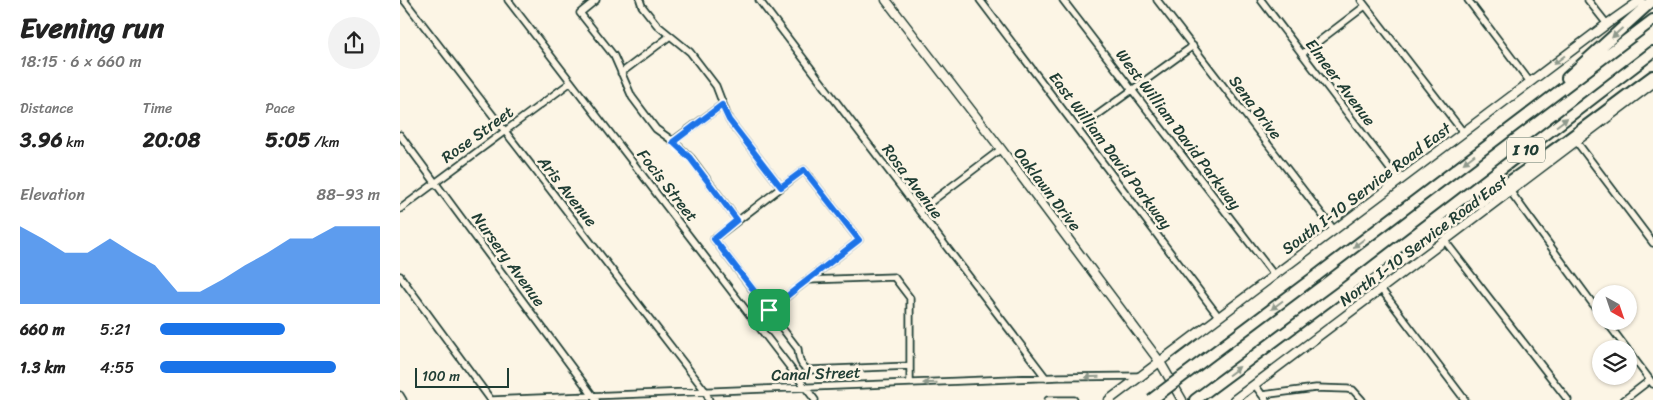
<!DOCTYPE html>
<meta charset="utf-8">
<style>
:root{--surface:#fff;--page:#f2f2f2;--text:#222;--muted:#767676;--accent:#1a73e8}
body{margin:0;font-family:Sriracha,sans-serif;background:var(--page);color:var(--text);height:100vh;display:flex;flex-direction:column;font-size:19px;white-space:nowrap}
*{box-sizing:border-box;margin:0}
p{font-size:16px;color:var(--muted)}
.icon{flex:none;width:28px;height:28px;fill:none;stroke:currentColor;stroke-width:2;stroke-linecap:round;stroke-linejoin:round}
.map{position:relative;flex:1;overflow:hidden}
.sheet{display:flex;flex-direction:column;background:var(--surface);width:400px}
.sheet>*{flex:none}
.needle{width:32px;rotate:140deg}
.buttons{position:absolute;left:1192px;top:285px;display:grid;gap:10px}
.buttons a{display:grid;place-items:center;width:45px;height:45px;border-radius:50%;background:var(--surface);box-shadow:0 1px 4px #0004;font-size:25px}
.scale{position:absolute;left:15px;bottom:12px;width:94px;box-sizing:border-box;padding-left:5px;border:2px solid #1f3d34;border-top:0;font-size:14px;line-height:18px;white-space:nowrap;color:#1f3d34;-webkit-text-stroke:4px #fcf5e5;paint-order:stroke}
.pin{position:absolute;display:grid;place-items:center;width:42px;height:42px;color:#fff;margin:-21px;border-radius:10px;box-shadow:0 2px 8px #0006}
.round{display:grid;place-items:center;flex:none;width:52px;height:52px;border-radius:26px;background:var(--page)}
.headline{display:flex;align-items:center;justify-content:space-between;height:85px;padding:0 20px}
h1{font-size:28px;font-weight:800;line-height:38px}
.stats{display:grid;grid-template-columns:repeat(3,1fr);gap:8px;height:85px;padding:5px 20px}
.stats div{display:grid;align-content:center}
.stats b{font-size:21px;font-weight:800}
.stats small{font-size:14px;font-weight:400}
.stats p{font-size:14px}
.chart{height:140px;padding:10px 20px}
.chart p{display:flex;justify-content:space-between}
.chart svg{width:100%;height:90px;margin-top:5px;fill:var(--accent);opacity:.7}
ul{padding:0 20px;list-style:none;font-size:16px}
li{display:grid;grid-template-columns:80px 60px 1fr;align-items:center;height:38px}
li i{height:12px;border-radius:6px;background:var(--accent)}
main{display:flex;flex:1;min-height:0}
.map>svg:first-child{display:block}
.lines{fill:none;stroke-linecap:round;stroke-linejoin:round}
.street-casing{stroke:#1f3d34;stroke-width:9}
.secondary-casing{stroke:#1f3d34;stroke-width:11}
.highway-casing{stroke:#1f3d34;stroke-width:14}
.street{stroke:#fcf5e5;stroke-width:5.5}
.secondary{stroke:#fcf5e5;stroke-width:8}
.highway{stroke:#fcf5e5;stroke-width:10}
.highway-bridge-casing{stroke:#1f3d34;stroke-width:14;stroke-linecap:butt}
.highway-bridge{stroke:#fcf5e5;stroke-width:10}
.oneway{fill:#8e998c}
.route-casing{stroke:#fff;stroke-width:10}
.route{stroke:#1a73e8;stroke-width:6}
.labels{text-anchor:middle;stroke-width:5;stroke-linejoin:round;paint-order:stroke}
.shield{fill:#fcf5e5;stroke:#617469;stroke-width:1}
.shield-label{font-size:15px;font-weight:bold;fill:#1f3d34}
.street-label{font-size:16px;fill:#1f3d34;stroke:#fcf5e5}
</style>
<main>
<section class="sheet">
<div class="headline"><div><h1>Evening run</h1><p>18:15 · 6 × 660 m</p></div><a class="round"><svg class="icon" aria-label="share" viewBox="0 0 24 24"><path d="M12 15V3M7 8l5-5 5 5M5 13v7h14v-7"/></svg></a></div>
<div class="stats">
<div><p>Distance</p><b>3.96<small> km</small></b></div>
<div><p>Time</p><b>20:08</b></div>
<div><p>Pace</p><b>5:05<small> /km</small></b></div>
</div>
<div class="chart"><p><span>Elevation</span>88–93 m</p>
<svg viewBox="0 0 160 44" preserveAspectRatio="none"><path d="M0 44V6L10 12L20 19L30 19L40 12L50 19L60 25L70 38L80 38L90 32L100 25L110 19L120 12L130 12L140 6L150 6L160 6V44z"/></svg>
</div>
<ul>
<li><b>660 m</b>5:21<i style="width:57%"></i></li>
<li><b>1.3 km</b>4:55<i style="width:80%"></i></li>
</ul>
</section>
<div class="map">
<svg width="1253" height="400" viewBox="0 0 1253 400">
<rect width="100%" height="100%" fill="#fcf5e5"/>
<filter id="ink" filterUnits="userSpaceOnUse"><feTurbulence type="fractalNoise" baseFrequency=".02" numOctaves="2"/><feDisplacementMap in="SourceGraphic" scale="10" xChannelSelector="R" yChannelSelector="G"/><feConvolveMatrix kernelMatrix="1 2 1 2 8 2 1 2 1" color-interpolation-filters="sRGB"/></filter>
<g filter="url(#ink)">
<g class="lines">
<g class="street-casing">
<path id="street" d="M4 0 306 392 309 400
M108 0 415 400
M196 0 180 13 214 56 232 97 256 129 273 141 291 158 337 220
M240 0 242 6 257 25 290 52 316 86 329 120 381 187
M359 0 646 378
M580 0 819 317
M663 0 874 275
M757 0 934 230
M861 0 999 181
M961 0 1063 132
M1068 0 1130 82
M1188 0 1207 24
M902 54 965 6
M221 73 270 36
M678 129 793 46
M0 135 196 400
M273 141 322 105
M1176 141 1253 243
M1110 191 1201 315
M0 209 171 82
M519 211 601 149
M1045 241 1168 400
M0 276 91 400
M408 280 459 240 404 170 314 239 398 349C399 359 400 366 409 370L510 366
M981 289 1065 400
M355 321 408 280 494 277 510 298V383
M1206 321 1227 349
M1229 352 1253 384
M854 384 866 400
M0 395 3 400
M862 395 916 388 947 389 953 390 962 400
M92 400 659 377 741 376
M648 400H674
M1224 400 1250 380"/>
</g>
<g class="secondary-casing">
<path id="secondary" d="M486 0 601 149 760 362 782 400
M709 400 1207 24 1241 0
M834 400 1253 83"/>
</g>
<g class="highway-casing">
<path id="highway" d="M1167 78 1253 0
M1015 240C1048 225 1076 205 1106 184 1156 150 1204 112 1253 76
M916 276 1253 20
M795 400 944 289 1253 52"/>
</g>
<use href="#street" class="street"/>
<use href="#secondary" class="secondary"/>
<use href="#highway" class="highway"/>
<g class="highway-bridge-casing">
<path id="highway-bridge" d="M751 400 916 276"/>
</g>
<use href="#highway-bridge" class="highway-bridge"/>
</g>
<defs><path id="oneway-solid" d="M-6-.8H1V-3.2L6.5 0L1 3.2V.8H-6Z" transform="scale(1.25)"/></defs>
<g class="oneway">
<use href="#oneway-solid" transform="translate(1217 33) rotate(137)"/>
<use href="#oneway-solid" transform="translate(1159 60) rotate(143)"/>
<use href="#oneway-solid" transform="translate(1162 122) rotate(-37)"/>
<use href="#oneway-solid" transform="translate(1069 159) rotate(143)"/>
<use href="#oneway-solid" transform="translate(959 243) rotate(143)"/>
<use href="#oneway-solid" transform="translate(877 305) rotate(143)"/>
<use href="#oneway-solid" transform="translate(834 371) rotate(-37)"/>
<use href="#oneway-solid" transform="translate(692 377) rotate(179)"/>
<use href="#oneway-solid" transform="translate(530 383) rotate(178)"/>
</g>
</g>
<g class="lines" filter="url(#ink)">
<g class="route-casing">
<path id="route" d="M322 105 329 120 381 187 404 170 459 240 369 310 314 239 337 220 290 158 273 142Z"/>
</g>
<use href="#route" class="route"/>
</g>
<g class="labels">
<rect class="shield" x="1107" y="137.5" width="38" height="25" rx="4"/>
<g class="shield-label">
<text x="1126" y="155">I 10</text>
</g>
<g class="street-label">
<text transform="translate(941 82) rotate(53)" y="6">Elmeer Avenue</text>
<text transform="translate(856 107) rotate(53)" y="6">Sena Drive</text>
<text transform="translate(779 129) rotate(53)" y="6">West William David Parkway</text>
<text transform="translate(77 134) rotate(-36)" y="6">Rose Street</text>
<text transform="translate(711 150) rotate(53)" y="6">East William David Parkway</text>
<text transform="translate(513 181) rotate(53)" y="6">Rosa Avenue</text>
<text transform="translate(268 185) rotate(52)" y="6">Focis Street</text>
<text transform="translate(966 188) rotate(-37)" y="6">South I-10 Service Road East</text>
<text transform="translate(648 189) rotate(53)" y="6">Oaklawn Drive</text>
<text transform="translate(168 191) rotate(52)" y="6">Aris Avenue</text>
<text transform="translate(1023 240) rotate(-37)" y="6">North I-10 Service Road East</text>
<text transform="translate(109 259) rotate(54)" y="6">Nursery Avenue</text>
<text transform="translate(416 373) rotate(-2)" y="6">Canal Street</text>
</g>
</g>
</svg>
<div class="buttons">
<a><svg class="needle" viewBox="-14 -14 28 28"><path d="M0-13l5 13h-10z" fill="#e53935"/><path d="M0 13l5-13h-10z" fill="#767676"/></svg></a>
<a><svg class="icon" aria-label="layers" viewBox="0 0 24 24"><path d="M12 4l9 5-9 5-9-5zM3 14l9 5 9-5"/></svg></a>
</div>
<div class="scale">100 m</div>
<div class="pin" style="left:369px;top:310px;background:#1e9e55"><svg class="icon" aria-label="arrive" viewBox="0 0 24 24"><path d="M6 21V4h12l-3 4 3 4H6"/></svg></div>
</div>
</main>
